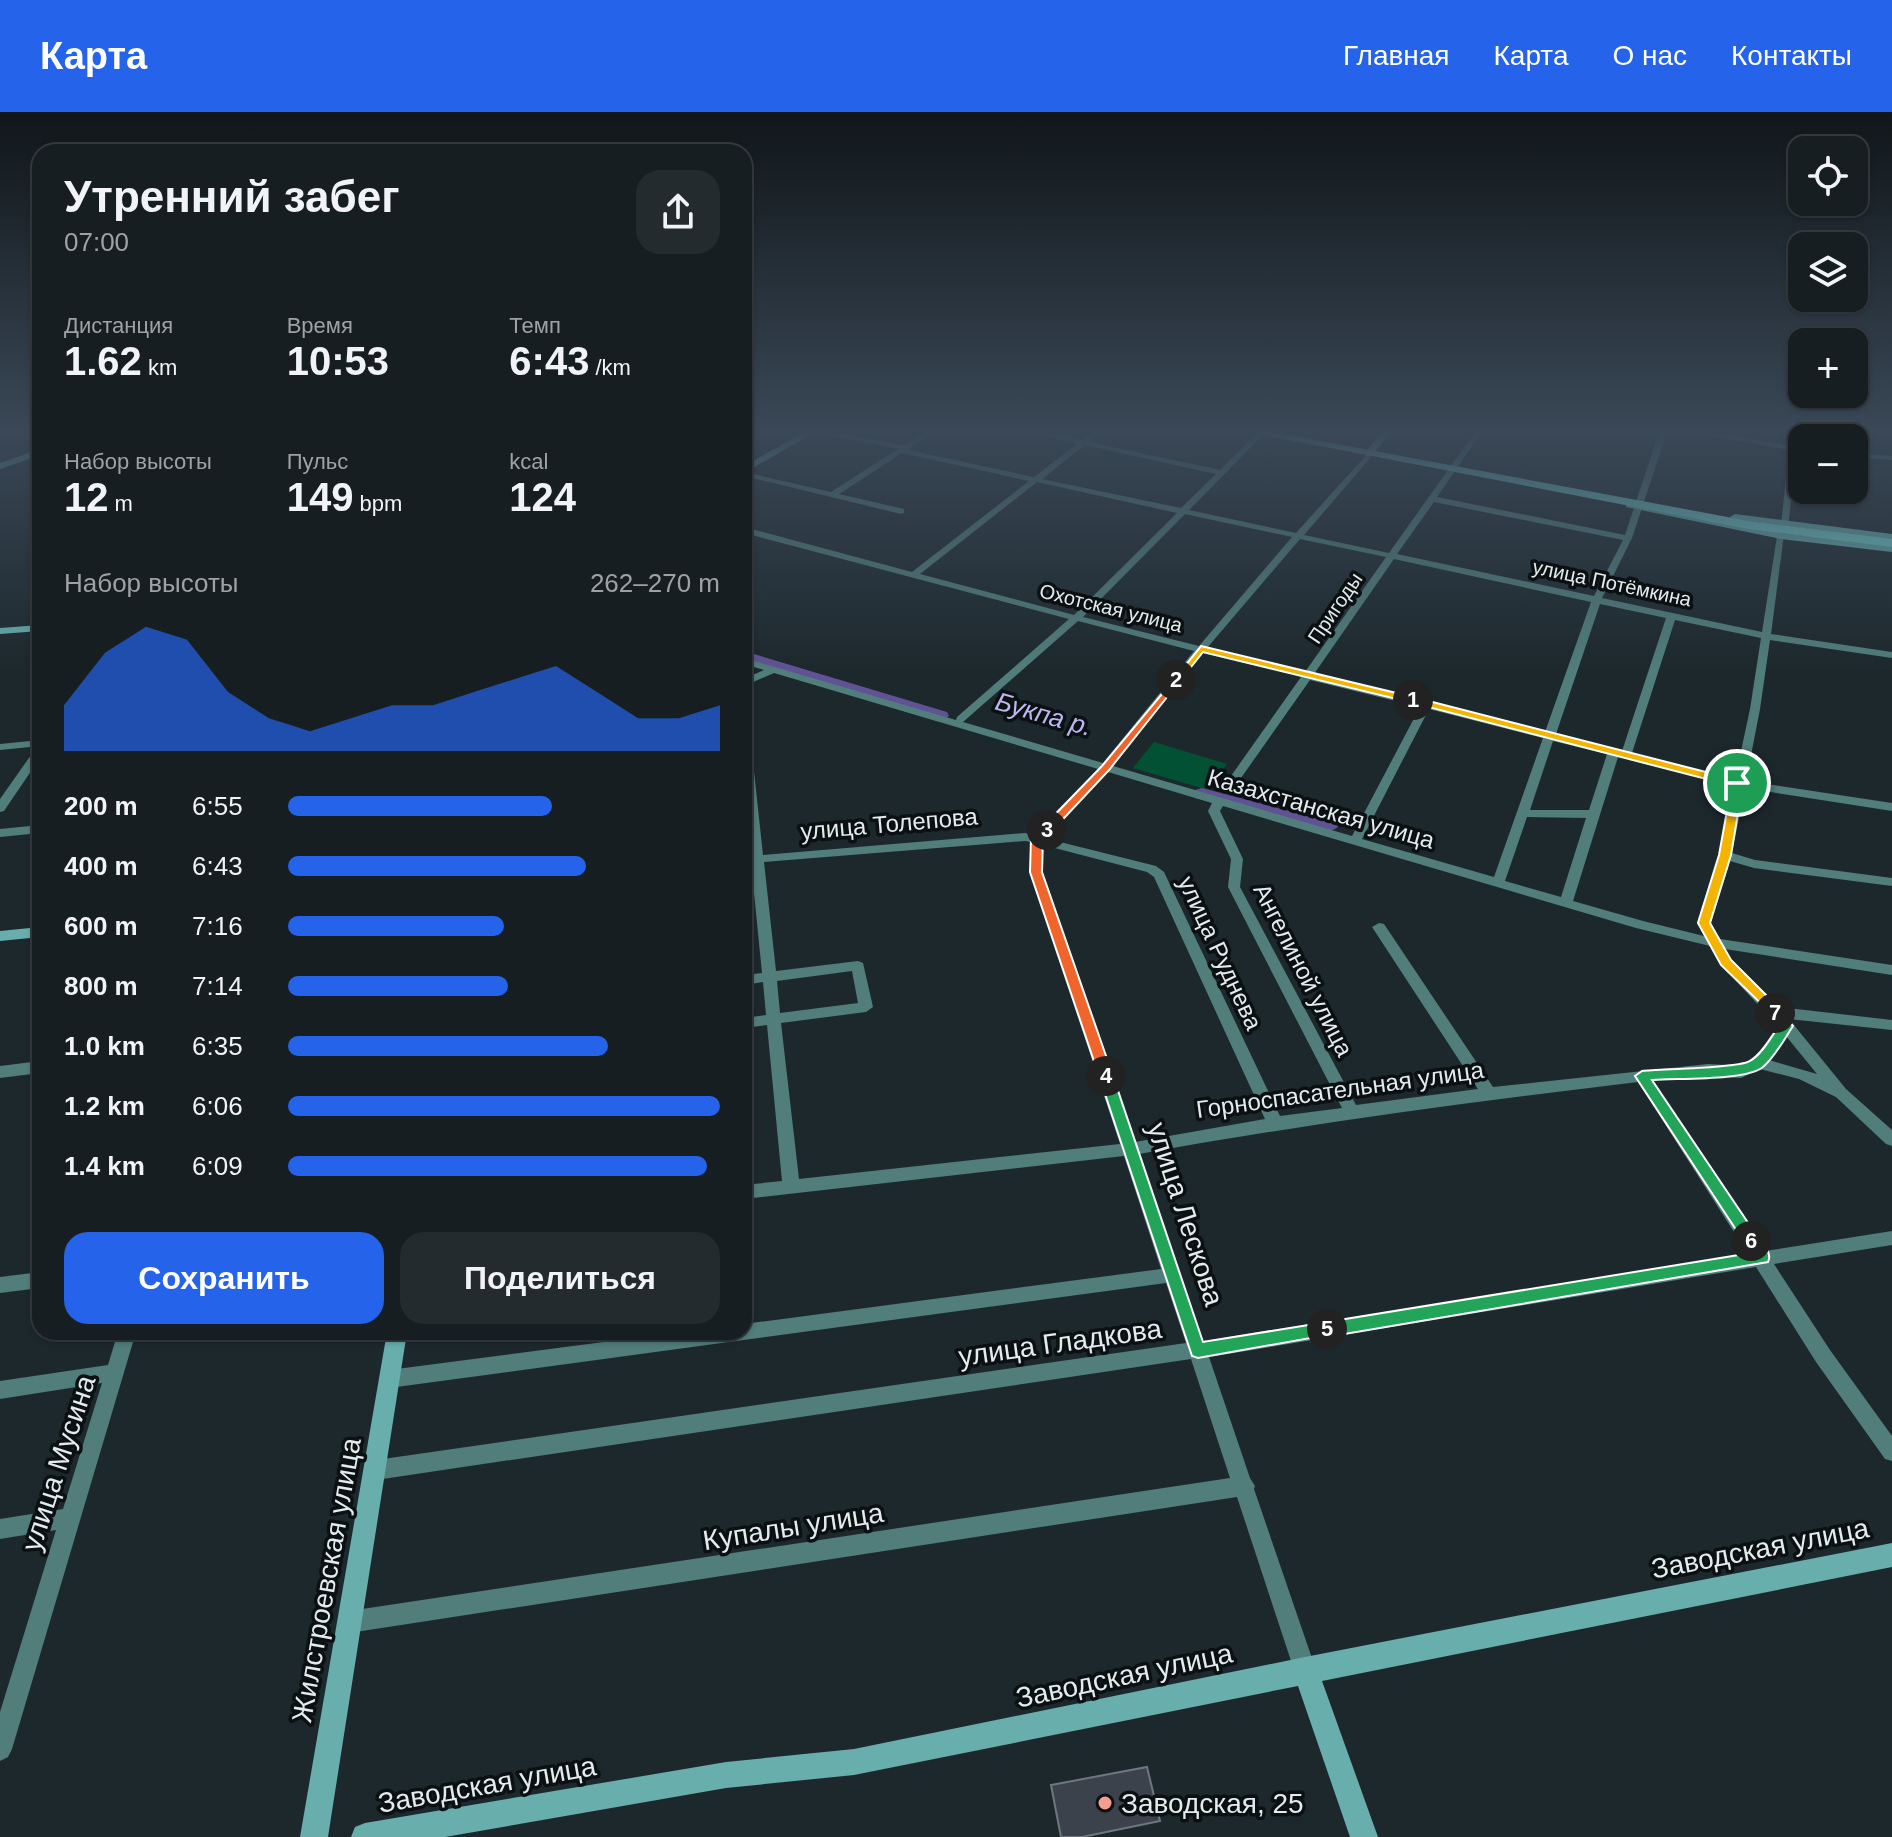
<!DOCTYPE html>
<html lang="ru">
<meta charset="utf-8">
<style>
:root{--surface:#161e22;--page:#232b2f;--text:#f1f3f6;--muted:#9ea2a5;--line:#353c40;--accent:#2563eb}
body{margin:0;font-family:Arial,sans-serif;background:var(--page);color:var(--text);height:100vh;display:flex;flex-direction:column;font-size:30px;white-space:nowrap}
*{box-sizing:border-box;margin:0}
p{font-size:26px;color:var(--muted)}
.icon{flex:none;width:44px;height:44px;fill:none;stroke:currentColor;stroke-width:2;stroke-linecap:round;stroke-linejoin:round}
.map{position:relative;flex:1;overflow:hidden}
.details{position:absolute;left:32px;top:32px;width:720px;height:1196px;display:flex;flex-direction:column;background:var(--surface);border-radius:24px;box-shadow:0 2px 6px #0004,0 0 0 2px var(--line)}
.details>*{flex:none}
.fabs{position:absolute;left:1788px;top:24px;display:grid;gap:16px}
.fabs a{display:grid;place-items:center;width:80px;height:80px;border-radius:16px;background:var(--surface);box-shadow:0 2px 6px #0004,0 0 0 2px var(--line);font-size:40px}
.pin{position:absolute;display:grid;place-items:center;width:68px;height:68px;color:#fff;margin:-34px;border:4px solid #fff;border-radius:50%;box-shadow:0 2px 8px #0007}
.km{position:absolute;width:40px;height:40px;margin:-20px;border-radius:50%;background:#222;color:#fff;font-size:22px;line-height:40px;text-align:center}
.round{display:grid;place-items:center;flex:none;width:84px;height:84px;border-radius:24px;background:var(--page)}
.summary{display:flex;align-items:center;justify-content:space-between;height:136px;padding:0 32px}
h1{font-size:44px;font-weight:700;line-height:60px}
.stats{display:grid;grid-template-columns:repeat(3,1fr);gap:12px;height:136px;padding:8px 32px}
.stats div{display:grid;align-content:center}
.stats b{font-size:40px;font-weight:700}
.stats small{font-size:22px;font-weight:400}
.stats p{font-size:22px}
.chart{height:224px;padding:16px 32px}
.chart p{display:flex;justify-content:space-between}
.chart svg{width:100%;height:144px;margin-top:8px;fill:var(--accent);opacity:.7}
.primary-button{display:flex;gap:16px;margin-top:auto;padding:16px 32px}
.primary-button a{flex:1;height:92px;border-radius:24px;background:var(--accent);color:#fff;font-size:32px;font-weight:700;line-height:92px;text-align:center}
.primary-button a+a{background:var(--page);color:var(--text)}
ul{padding:0 32px;list-style:none;font-size:26px}
li{display:grid;grid-template-columns:128px 96px 1fr;align-items:center;height:60px}
li i{height:20px;border-radius:10px;background:var(--accent)}
header{display:flex;align-items:center;gap:48px;box-sizing:border-box;height:112px;padding:0 40px;background:var(--accent);color:#fff}
header strong{font-size:38px}
nav{display:flex;gap:44px;margin-inline-start:auto;font-size:28px}
.map>svg:first-child{display:block}
.green{fill:#035134}
.lines{fill:none;stroke-linecap:round;stroke-linejoin:round}
.river{fill:#605295;fill-rule:evenodd}
.building{fill:#3c424b;stroke:#6f7680;stroke-width:2}
.street{fill:#517d7b;fill-rule:evenodd}
.secondary{fill:#67aeac;fill-rule:evenodd}
.primary{fill:#76d5d2;fill-rule:evenodd}
.split-1{fill:#f5b400;stroke:#fff;stroke-width:2}
.split-2{fill:#f5b400;stroke:#fff;stroke-width:2}
.split-3{fill:#f0652b;stroke:#fff;stroke-width:2}
.split-4{fill:#f0652b;stroke:#fff;stroke-width:2}
.split-5{fill:#22a559;stroke:#fff;stroke-width:2}
.split-6{fill:#22a559;stroke:#fff;stroke-width:2}
.split-7{fill:#22a559;stroke:#fff;stroke-width:2}
.split-8{fill:#f5b400;stroke:#fff;stroke-width:2}
.poi-dot{fill:#f59d8e;stroke:#0b1012;stroke-width:3}
.labels{text-anchor:middle;stroke-width:7;stroke-linejoin:round;paint-order:stroke}
.far-street-label{font-size:20px;fill:#e3ebee;stroke:#0b1012}
.street-label{font-size:24px;fill:#e3ebee;stroke:#0b1012}
.water-label{font-size:26px;font-style:italic;fill:#bfb6f0;stroke:#0b1012}
.near-street-label{font-size:28px;fill:#e3ebee;stroke:#0b1012}
.near-poi-label{font-size:28px;fill:#e3ebee;stroke:#0b1012;text-anchor:start}
</style>
<header>
<strong>Карта</strong>
<nav><a>Главная</a><a>Карта</a><a>О нас</a><a>Контакты</a></nav>
</header>
<div class="map">
<svg width="1892" height="1725" viewBox="0 0 1892 1725">
<rect width="100%" height="100%" fill="#1d282d"/>
<path class="green" d="M1154 630 1227 652 1208 678 1133 656Z"/>
<g class="lines">
<path class="river" d="M744 539 947 600 949 604 940 610 933 608 744 550Z
M1202 676 1335 711 1338 715 1328 721 1195 686 1192 682 1195 678Z"/>
</g>
<path class="building" d="M1147 1655 1160 1709 1082 1725H1061L1051 1673Z"/>
<g class="lines">
<path class="street" d="M812 317 904 333 929 317H938L908 338 1034 365 1077 332 1016 317H1031L1082 328 1096 317H1104L1089 330 1220 358 1261 317H1269L1189 398 1296 421 1369 340H1372V344L1304 423 1389 441 1477 317H1484L1437 385 1625 423 1660 317H1668L1632 426 1602 486 1762 520 1777 424 1784 422 1771 522 1892 540V546L1770 528 1760 597 1746 669 1892 691V699L1745 676 1732 741 1755 748 1892 766V774L1754 756 1730 749 1711 811 1720 827 1892 853V863L1725 837 1731 847 1779 895 1892 908V918L1789 907 1846 977 1892 1018V1034L1886 1032 1836 985 1799 967 1760 957 1741 966 1708 964 1653 969 1765 1139 1892 1119V1133L1774 1152 1830 1238 1892 1324V1349L1885 1347 1816 1250 1756 1155 1209 1245 1250 1366 1255 1374 1254 1377 1316 1558 1313 1566 1305 1569 1297 1566 1294 1558 1237 1385 349 1521 341 1518 338 1510 341 1502 349 1499 1230 1366 1191 1247 376 1368 369 1365 366 1358 369 1351 376 1348 1186 1231 1166 1171 389 1276 382 1273 380 1267 382 1261 389 1258 680 1220H744V1212L1161 1157 1124 1044 744 1087V1073L782 1069 767 913 744 916V906L766 903 763 870 744 873V863L762 861 751 751 744 752V744H750L744 679V619L750 622 763 743 1025 721 1033 723 1098 657 774 561 744 574V567L764 558 744 552V546L956 608 957 605 1069 507 744 421V415L912 460 1029 369 902 341 839 382 904 397V401L901 402 744 364V360L831 380 898 337 815 321H812ZM1085 333 1216 362 1181 396 1042 367ZM1037 370 1177 401 1074 503 920 462ZM1434 390 1623 428 1594 484 1397 442ZM1185 402 1292 425 1199 534 1083 505ZM1300 427 1386 445 1305 560 1207 536ZM1394 447 1591 490 1545 620 1432 592 1431 589H1423L1314 562ZM1600 492 1666 506 1622 639 1556 622ZM1675 508 1761 526 1750 597 1735 667 1632 641ZM1078 509 1194 539 1103 651 963 610ZM1203 541 1301 565 1231 664 1233 666H1241L1310 568 1420 595 1352 724 1113 654ZM1429 597 1543 626 1494 765 1362 727ZM1553 629 1607 642 1589 698H1530ZM1618 645 1733 674 1719 743 1697 811 1704 824 1643 809 1573 789ZM1108 660 1212 691 1208 699 1231 747 1228 775 1342 996 1280 1004 1164 760 1156 754 1044 726ZM1223 694 1636 816 1710 834 1721 853 1778 914C1752 949 1754 955 1708 952L1493 975 1384 812 1379 811 1372 815 1478 977 1356 993 1240 775 1243 747 1220 699ZM1527 705 1586 706 1561 785 1505 769ZM1025 729 1031 730 1030 760 1120 1032 799 1067 781 911 866 900 873 895 863 851 858 849 776 859 764 750ZM1043 733 1147 760 1154 765 1265 1007 1135 1030 1042 760ZM852 859 858 891 780 901 777 869ZM1786 924 1817 962 1769 948ZM1638 970 1748 1142 1203 1229 1139 1042C1305 1012 1471 990 1638 970Z
M1675 317H1694L1791 334 1798 317H1806L1798 335 1802 336V340L1797 339 1788 415 1781 413 1789 338Z
M1854 341 1892 344V348L1854 345Z
M40 628V634L0 638V632Z
M40 635V646L4 699 0 700V687L36 636Z
M40 713V721L0 725V717Z
M40 949V961L0 966V954Z
M40 1160V1176L0 1181V1165Z
M118 1220H136L12 1637 8 1645 0 1649V1600L56 1418 0 1427V1407L63 1397 102 1271 0 1287V1269L108 1253Z"/>
<path class="secondary" d="M810 317H821L744 361V354Z
M1384 317H1393L1372 344H1366V340Z
M40 337V343L0 357V351Z
M1629 390 1781 421 1892 434V440L1781 427 1626 395V391Z
M1735 402 1892 422V428L1732 407 1730 405Z
M40 513V519L0 522V516Z
M40 815V825L0 829V819Z
M387 1220H407L328 1725H300Z
M1892 1431V1455L1322 1569 1378 1725H1350L1298 1574 854 1663 726 1676 445 1725H351L355 1715 365 1711 726 1650 854 1637 1305 1545Z"/>
<path class="primary" d="M1233 317H1257L1749 409 1892 427V435L1749 417Z"/>
</g>
<linearGradient id="sky" x2="0" y2="1"><stop stop-color="#101619"/><stop offset="0.57" stop-color="#3a4857"/><stop offset="1" stop-color="#3a4857" stop-opacity="0"/></linearGradient>
<rect width="1892" height="559" fill="url(#sky)"/>
<path class="split-1" d="M1413 585 1741 669 1743 671 1737 675 1409 590Z"/>
<path class="split-2" d="M1201 534 1413 585 1418 588 1413 591 1203 540 1179 570H1172Z"/>
<path class="split-3" d="M1176 565 1179 570 1109 658 1051 720H1043V715L1102 654Z"/>
<path class="split-4" d="M1043 715 1052 718 1043 727 1042 760 1113 964 1106 969 1099 964 1030 760 1031 726Z"/>
<path class="split-5" d="M1106 959 1113 964 1203 1230 1327 1210 1333 1212V1222L1198 1246 1192 1244 1099 964Z"/>
<path class="split-6" d="M1751 1122C1760 1125 1773 1141 1768 1150L1327 1225 1319 1217 1327 1210 1751 1141 1743 1129Z"/>
<path class="split-7" d="M1775 896 1793 914C1785 926 1775 945 1763 955 1746 969 1678 966 1652 968L1757 1124V1133H1746L1635 964 1642 959C1662 957 1739 956 1750 949 1762 942 1771 925 1779 914L1769 901Z"/>
<path class="split-8" d="M1737 668 1743 671 1731 743 1710 811 1731 848 1780 897 1782 901 1775 905 1721 853 1698 811 1719 743 1732 671Z"/>
<circle class="poi-dot" cx="1105" cy="1691" r="8"/>
<g class="labels">
<g class="far-street-label">
<text transform="translate(1612 471) rotate(12)" y="7">улица Потёмкина</text>
<text transform="translate(1111 496) rotate(14)" y="7">Охотская улица</text>
<text transform="translate(1335 496) rotate(-56)" y="7">Пригоды</text>
</g>
<g class="street-label">
<text transform="translate(1321 697) rotate(16)" y="8">Казахстанская улица</text>
<text transform="translate(889 712) rotate(-5)" y="8">улица Толепова</text>
<text transform="translate(1220 841) rotate(65)" y="8">улица Руднева</text>
<text transform="translate(1303 858) rotate(63)" y="8">Ангелиной улица</text>
<text transform="translate(1340 978) rotate(-8)" y="8">Горноспасательная улица</text>
</g>
<g class="water-label">
<text transform="translate(1044 602) rotate(16)" y="9">Букпа р.</text>
</g>
<g class="near-street-label">
<text transform="translate(1186 1102) rotate(72)" y="10">улица Лескова</text>
<text transform="translate(1060 1230) rotate(-8)" y="10">улица Гладкова</text>
<text transform="translate(58 1351) rotate(-72)" y="10">улица Мусина</text>
<text transform="translate(793 1414) rotate(-9)" y="10">Купалы улица</text>
<text transform="translate(1760 1436) rotate(-11)" y="10">Заводская улица</text>
<text transform="translate(326 1468) rotate(-80)" y="10">Жилстроевская улица</text>
<text transform="translate(1124 1563) rotate(-12)" y="10">Заводская улица</text>
<text transform="translate(487 1672) rotate(-10)" y="10">Заводская улица</text>
</g>
<g class="near-poi-label">
<text x="1121" y="1701">Заводская, 25</text>
</g>
</g>
</svg>
<div class="fabs">
<a><svg class="icon" aria-label="locate" viewBox="0 0 24 24"><circle cx="12" cy="12" r="6"/><path d="M12 2v4M12 18v4M2 12h4M18 12h4"/></svg></a>
<a><svg class="icon" aria-label="layers" viewBox="0 0 24 24"><path d="M12 4l9 5-9 5-9-5zM3 14l9 5 9-5"/></svg></a>
<a>+</a>
<a>−</a>
</div>
<div class="pin" style="left:1737px;top:671px;background:#1e9e55"><svg class="icon" aria-label="arrive" viewBox="0 0 24 24"><path d="M6 21V4h12l-3 4 3 4H6"/></svg></div>
<b class="km" style="left:1413px;top:588px">1</b>
<b class="km" style="left:1176px;top:568px">2</b>
<b class="km" style="left:1047px;top:718px">3</b>
<b class="km" style="left:1106px;top:964px">4</b>
<b class="km" style="left:1327px;top:1217px">5</b>
<b class="km" style="left:1751px;top:1129px">6</b>
<b class="km" style="left:1775px;top:901px">7</b>
<section class="details">
<div class="summary"><div><h1>Утренний забег</h1><p>07:00</p></div><a class="round"><svg class="icon" aria-label="share" viewBox="0 0 24 24"><path d="M12 15V3M7 8l5-5 5 5M5 13v7h14v-7"/></svg></a></div>
<div class="stats">
<div><p>Дистанция</p><b>1.62<small> km</small></b></div>
<div><p>Время</p><b>10:53</b></div>
<div><p>Темп</p><b>6:43<small> /km</small></b></div>
</div>
<div class="stats">
<div><p>Набор высоты</p><b>12<small> m</small></b></div>
<div><p>Пульс</p><b>149<small> bpm</small></b></div>
<div><p>kcal</p><b>124</b></div>
</div>
<div class="chart"><p><span>Набор высоты</span>262–270 m</p>
<svg viewBox="0 0 160 44" preserveAspectRatio="none"><path d="M0 44V30L10 14L20 6L30 10L40 26L50 34L60 38L70 34L80 30L90 30L100 26L110 22L120 18L130 26L140 34L150 34L160 30V44z"/></svg>
</div>
<ul>
<li><b>200 m</b>6:55<i style="width:61%"></i></li>
<li><b>400 m</b>6:43<i style="width:69%"></i></li>
<li><b>600 m</b>7:16<i style="width:50%"></i></li>
<li><b>800 m</b>7:14<i style="width:51%"></i></li>
<li><b>1.0 km</b>6:35<i style="width:74%"></i></li>
<li><b>1.2 km</b>6:06<i style="width:100%"></i></li>
<li><b>1.4 km</b>6:09<i style="width:97%"></i></li>
</ul>
<div class="primary-button"><a>Сохранить</a><a>Поделиться</a></div>
</section>
</div>
